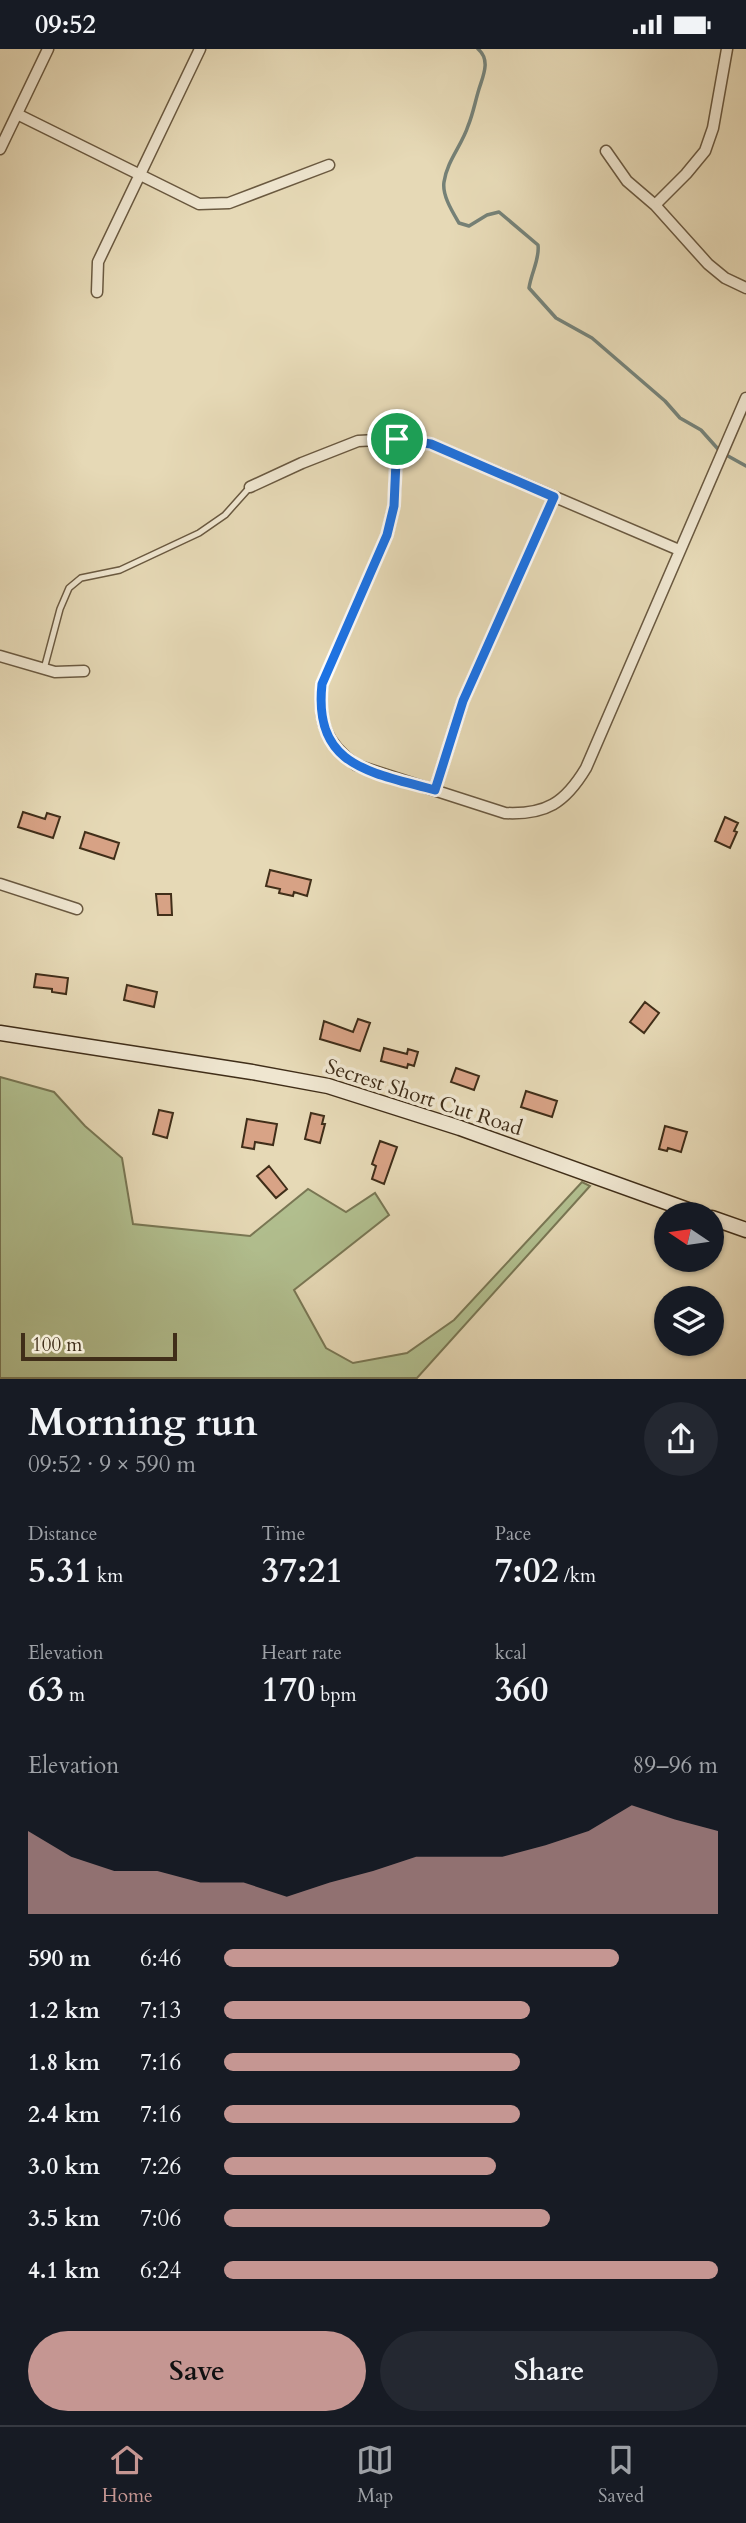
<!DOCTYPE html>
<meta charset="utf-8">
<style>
:root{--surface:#171b24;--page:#242831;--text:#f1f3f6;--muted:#9ea1a6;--line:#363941;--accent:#c59692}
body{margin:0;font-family:Cardo,serif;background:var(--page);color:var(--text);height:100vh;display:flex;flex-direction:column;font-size:26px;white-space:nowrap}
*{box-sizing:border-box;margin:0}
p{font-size:23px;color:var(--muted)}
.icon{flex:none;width:38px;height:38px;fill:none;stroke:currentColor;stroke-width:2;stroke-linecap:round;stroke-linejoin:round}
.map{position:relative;height:1330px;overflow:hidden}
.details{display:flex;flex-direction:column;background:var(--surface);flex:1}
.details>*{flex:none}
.needle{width:46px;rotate:283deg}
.controls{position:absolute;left:654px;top:1153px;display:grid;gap:14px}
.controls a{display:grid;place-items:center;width:70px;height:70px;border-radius:50%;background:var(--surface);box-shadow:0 2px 5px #0004;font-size:35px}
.scale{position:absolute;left:21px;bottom:18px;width:156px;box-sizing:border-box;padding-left:7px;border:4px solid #402e19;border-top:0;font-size:19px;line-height:24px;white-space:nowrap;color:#402e19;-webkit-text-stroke:5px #efe6d0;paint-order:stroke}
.pin{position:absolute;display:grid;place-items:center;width:60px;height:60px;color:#fff;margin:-30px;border:4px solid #fff;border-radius:50%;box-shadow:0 2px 7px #0007}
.round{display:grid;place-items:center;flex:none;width:74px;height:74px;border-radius:37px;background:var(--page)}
.summary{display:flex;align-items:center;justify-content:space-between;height:119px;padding:0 28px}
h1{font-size:38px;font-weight:800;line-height:52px}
.figures{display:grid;grid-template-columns:repeat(3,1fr);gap:10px;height:119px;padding:7px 28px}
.figures div{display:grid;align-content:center}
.figures b{font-size:35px;font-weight:800}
.figures small{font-size:19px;font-weight:400}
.figures p{font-size:19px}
.chart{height:196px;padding:14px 28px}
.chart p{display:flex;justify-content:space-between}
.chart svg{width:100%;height:126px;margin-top:7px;fill:var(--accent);opacity:.7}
.primary-button{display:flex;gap:14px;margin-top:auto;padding:14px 28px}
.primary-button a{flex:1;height:80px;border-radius:42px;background:var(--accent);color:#111;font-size:28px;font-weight:800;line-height:80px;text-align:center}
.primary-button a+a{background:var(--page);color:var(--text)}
ul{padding:0 28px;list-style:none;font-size:23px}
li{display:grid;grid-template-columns:112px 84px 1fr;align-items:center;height:52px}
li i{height:18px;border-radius:9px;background:var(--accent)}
.status{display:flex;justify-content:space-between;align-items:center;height:49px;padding:0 35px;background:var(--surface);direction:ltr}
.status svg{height:19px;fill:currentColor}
.tabs{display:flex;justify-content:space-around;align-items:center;height:98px;border-top:2px solid var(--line);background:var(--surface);font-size:19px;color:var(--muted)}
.tabs a{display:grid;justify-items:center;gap:4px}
.tabs .on{color:var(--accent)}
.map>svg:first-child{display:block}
.green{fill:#b2c090;stroke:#797754;stroke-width:2}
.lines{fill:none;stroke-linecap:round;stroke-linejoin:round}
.stream{stroke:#758177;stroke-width:3.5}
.building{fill:#d8a386;stroke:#402e19;stroke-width:2}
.service-casing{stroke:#6a5940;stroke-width:8}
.minor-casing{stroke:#6a5940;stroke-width:13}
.secondary-casing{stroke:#402e19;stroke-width:17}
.service{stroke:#efe6d0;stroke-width:5}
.minor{stroke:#efe6d0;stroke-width:10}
.secondary{stroke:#efe6d0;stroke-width:14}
.route-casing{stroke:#fff;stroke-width:14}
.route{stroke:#1a73e8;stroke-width:9}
.labels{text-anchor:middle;stroke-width:7;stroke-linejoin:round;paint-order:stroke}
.street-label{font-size:21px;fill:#402e19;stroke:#efe6d0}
</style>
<div class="status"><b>09:52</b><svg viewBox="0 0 49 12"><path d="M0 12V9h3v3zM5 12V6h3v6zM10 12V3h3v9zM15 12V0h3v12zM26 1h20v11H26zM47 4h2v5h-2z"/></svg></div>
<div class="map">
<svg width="746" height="1330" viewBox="0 0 746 1330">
<rect width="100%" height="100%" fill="#e6d9b6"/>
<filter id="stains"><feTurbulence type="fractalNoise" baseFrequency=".00286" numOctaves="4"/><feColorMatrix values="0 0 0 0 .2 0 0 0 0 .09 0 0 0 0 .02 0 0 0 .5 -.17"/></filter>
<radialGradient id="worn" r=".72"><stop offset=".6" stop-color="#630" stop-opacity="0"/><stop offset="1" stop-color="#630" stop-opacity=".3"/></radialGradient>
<path class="green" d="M0 1028 54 1043 85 1077 122 1109 133 1175 250 1187 308 1140 346 1163 375 1144 389 1166 294 1241 326 1299 353 1314 407 1304 454 1271 582 1133 590 1137 417 1329H0Z"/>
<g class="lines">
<path class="stream" d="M478 0C491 11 483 27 479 40 475 53 473 65 468 77 462 96 447 112 444 133 442 146 452 162 459 174L469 177 487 166 499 163 538 196C540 210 531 224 529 239L556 269 592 289 665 352 680 369 701 381 718 400
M728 407 746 417"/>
</g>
<path class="building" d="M23 763 45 770 47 764 60 768 53 789 18 778Z
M725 768 738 774 734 782 737 783 730 799 715 792Z
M85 783 119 794 114 810 80 799Z
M270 821 311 831 307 847 294 843 293 847 279 844 280 840 266 837Z
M156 845H171L172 866H158Z
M36 925 68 929 66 945 52 943V940L34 938Z
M127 936 157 943 154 958 124 951Z
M645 953 659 964 644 984 630 973Z
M358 970 370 974 360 1002 320 990 324 972 353 983Z
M384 999 407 1005 408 1000 418 1003 414 1017 408 1015 407 1019 381 1012Z
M456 1019 479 1027 474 1041 451 1033Z
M526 1042 557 1052 552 1068 521 1058Z
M159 1061 173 1064 167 1089 153 1085Z
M311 1064 324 1067 322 1075H325L320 1094 305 1090Z
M247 1070 277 1075 273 1096 255 1093 254 1100 242 1098Z
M665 1077 687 1083 681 1103 668 1099 667 1102 659 1100Z
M380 1092 397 1098 384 1135 372 1130 376 1117 372 1115Z
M269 1117 287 1140 276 1149 257 1127Z"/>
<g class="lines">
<g class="service-casing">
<path id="service" d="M44 620 60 560 69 539 81 529 120 521 199 484 225 466 250 438"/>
</g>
<g class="minor-casing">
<path id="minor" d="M17 65 199 155 229 154 329 116
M0 100 48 0
M606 102 627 132 655 156 708 215 725 229 746 239
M655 156 686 125 705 102 713 79 727 0
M97 243 98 213 200 0
M397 390 394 457 387 486 322 635C318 673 325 693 356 716L505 764C546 766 565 754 586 719L746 349
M250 438 302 414 358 392 396 390 431 395 679 501
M0 607 55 623 84 622
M435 741 463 652 554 448
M0 835 77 860"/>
</g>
<g class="secondary-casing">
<path id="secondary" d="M0 984 252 1023 328 1037 460 1079 702 1166
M712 1169 746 1181"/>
</g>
<use href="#service" class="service"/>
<use href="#minor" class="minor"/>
<use href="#secondary" class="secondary"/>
</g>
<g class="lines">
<g class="route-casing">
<path id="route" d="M397 390 431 395 554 448 463 652 435 741C371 723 313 718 322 635L387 486 394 457Z"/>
</g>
<use href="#route" class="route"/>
</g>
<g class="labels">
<g class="street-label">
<text transform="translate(424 1048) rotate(18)" y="7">Secrest Short Cut Road</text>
</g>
</g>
<rect width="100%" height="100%" filter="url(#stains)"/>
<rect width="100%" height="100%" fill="url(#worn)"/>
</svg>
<div class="controls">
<a><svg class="needle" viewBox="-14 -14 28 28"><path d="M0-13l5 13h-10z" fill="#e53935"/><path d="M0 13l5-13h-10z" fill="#9ea1a6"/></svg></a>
<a><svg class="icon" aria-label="layers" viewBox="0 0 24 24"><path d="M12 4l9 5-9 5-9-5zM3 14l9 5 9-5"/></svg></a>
</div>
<div class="scale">100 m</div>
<div class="pin" style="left:397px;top:390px;background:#1e9e55"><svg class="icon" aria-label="arrive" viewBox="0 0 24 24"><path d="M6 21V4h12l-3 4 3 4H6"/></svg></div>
</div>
<section class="details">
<div class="summary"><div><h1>Morning run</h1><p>09:52 · 9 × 590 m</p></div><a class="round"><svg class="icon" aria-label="share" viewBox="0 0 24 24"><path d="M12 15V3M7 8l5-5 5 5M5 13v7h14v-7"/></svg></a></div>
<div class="figures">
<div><p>Distance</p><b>5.31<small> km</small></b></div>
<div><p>Time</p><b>37:21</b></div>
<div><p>Pace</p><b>7:02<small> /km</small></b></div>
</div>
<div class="figures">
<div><p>Elevation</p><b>63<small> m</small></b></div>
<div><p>Heart rate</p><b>170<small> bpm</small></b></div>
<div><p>kcal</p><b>360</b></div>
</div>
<div class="chart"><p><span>Elevation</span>89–96 m</p>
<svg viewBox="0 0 160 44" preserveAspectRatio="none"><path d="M0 44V15L10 24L20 29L30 29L40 33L50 33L60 38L70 33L80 29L90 24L100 24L110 24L120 20L130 15L140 6L150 11L160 15V44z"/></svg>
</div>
<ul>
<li><b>590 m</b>6:46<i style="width:80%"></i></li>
<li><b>1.2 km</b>7:13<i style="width:62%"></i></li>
<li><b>1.8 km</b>7:16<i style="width:60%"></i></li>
<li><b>2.4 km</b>7:16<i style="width:60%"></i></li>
<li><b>3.0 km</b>7:26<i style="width:55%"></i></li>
<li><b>3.5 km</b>7:06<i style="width:66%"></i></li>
<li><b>4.1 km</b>6:24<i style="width:100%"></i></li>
</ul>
<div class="primary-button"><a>Save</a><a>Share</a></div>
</section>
<nav class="tabs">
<a class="on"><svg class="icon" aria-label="home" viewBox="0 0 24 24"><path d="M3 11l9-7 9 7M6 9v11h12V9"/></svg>Home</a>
<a><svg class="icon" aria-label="map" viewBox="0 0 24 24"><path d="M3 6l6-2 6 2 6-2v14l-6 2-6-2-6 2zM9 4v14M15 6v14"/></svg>Map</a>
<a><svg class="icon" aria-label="saved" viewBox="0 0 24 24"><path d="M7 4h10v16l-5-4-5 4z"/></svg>Saved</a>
</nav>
